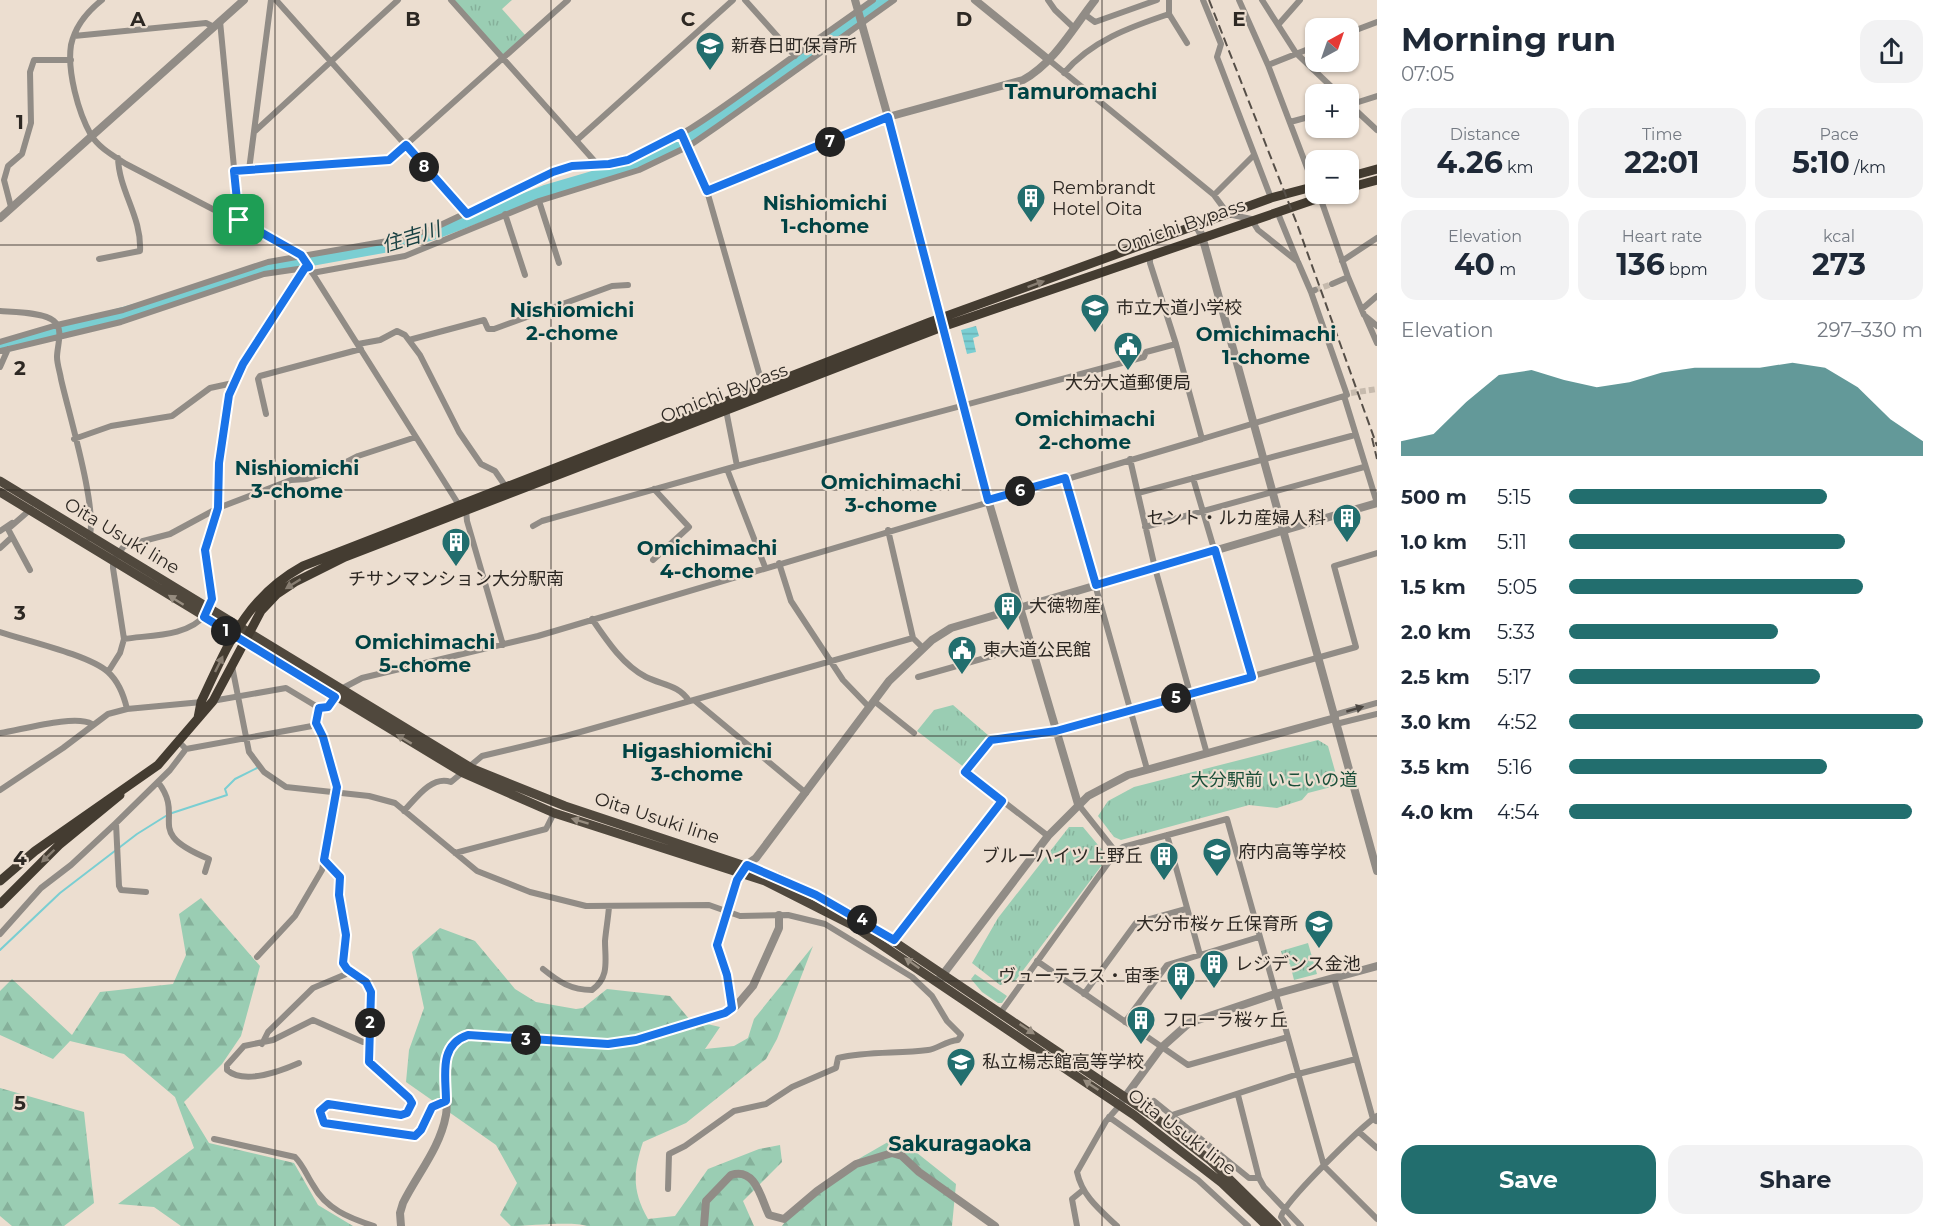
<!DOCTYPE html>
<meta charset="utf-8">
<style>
:root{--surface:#fff;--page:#f2f2f3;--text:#1f2937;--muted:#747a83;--accent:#226e6e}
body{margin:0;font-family:Montserrat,"Noto Sans JP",sans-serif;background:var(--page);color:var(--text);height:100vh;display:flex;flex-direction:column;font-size:22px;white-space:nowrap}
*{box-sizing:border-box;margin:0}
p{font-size:20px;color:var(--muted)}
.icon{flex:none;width:33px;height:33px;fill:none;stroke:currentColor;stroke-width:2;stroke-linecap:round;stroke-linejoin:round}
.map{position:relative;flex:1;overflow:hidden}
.sheet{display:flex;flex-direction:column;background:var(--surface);width:570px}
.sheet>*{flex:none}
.needle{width:39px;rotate:40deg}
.fabs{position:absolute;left:1305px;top:18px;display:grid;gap:12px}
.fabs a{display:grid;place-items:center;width:54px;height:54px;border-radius:12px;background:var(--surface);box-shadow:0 2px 4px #0004;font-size:30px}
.pin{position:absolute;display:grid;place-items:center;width:51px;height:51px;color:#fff;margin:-26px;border-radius:12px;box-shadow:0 3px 9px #0006}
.km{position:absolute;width:30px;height:30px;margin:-15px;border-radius:50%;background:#222;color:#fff;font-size:16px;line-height:30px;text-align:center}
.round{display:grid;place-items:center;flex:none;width:63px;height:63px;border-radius:18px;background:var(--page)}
.head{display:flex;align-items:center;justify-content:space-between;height:102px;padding:0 24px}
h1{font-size:33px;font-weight:700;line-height:45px}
.metrics{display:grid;grid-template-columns:repeat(3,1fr);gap:9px;height:102px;padding:6px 24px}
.metrics div{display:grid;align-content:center;border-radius:15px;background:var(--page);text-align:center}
.metrics b{font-size:30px;font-weight:700}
.metrics small{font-size:16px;font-weight:400}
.metrics p{font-size:16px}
.chart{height:168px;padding:12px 24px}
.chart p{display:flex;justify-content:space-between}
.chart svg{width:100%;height:108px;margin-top:6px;fill:var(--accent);opacity:.7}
.button{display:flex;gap:12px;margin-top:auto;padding:12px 24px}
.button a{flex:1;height:69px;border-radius:18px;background:var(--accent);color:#fff;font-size:24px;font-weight:700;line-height:69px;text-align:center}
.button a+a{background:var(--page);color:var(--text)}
ul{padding:0 24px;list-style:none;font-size:20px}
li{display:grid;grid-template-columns:96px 72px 1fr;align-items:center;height:45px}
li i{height:15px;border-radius:8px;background:var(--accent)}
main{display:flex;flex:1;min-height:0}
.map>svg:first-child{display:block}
.grass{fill:url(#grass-tufts)}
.forest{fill:url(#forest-firs)}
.water{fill:url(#water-rules)}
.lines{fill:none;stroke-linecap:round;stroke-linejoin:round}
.stream{stroke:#7aced2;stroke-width:2}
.river{stroke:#7aced2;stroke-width:12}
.minor-tunnel{stroke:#c6baad;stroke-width:6;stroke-dasharray:6 3;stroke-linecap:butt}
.minor{stroke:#918c86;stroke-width:6}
.tertiary{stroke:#918c86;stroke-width:8}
.primary{stroke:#50483d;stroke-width:9}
.trunk{stroke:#443c31;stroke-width:9}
.rail{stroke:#564f48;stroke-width:2;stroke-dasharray:9 4.5;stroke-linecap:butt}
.oneway{fill:#877d71}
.oneway2{fill:#968c7f}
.oneway3{fill:#4b4641}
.route-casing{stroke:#fff;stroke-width:12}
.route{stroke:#1a73e8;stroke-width:8}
.grid{fill:none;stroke:#2d2823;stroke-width:1.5;stroke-opacity:0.55}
.labels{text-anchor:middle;stroke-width:4.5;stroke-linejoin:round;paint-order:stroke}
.poi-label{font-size:18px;fill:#2d2823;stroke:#ecded0;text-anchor:start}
.street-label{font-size:18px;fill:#2d2823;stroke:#ecded0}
.park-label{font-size:18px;fill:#1a4f39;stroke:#ecded0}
.neighbourhood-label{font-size:20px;font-weight:bold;fill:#004344;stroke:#ecded0}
.water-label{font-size:20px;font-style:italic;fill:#184042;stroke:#ecded0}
.quarter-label{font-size:21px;font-weight:bold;fill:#004344;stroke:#ecded0}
.grid-label{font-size:20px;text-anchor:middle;font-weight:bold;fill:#2d2823;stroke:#ecded0;stroke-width:4.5;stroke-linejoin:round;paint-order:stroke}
</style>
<main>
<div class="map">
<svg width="1377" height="1226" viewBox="0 0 1377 1226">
<defs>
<pattern id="grass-tufts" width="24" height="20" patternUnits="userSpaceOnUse" patternTransform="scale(1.5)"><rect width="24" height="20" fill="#9acdb3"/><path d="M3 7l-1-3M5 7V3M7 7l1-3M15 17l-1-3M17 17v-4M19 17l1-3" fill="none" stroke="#85b09a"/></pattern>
<pattern id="forest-firs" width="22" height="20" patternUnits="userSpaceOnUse" patternTransform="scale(1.5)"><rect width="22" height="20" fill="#9acdb3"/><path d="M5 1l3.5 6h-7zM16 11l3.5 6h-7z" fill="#85b09a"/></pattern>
<pattern id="water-rules" width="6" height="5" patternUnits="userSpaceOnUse" patternTransform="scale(1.5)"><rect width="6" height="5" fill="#7aced2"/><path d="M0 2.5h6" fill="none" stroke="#6ab1b4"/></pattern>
</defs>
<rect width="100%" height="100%" fill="#ecded0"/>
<path class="grass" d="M453 0H512L502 9 526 36 503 56Z
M953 705 989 736 965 768 917 731 934 710Z
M1318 740 1328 746 1339 785 1308 793 1302 800 1277 808 1249 805 1121 840 1114 837 1098 816 1108 801 1134 787Z
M1069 827H1083L1103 851 1102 865 1015 981 1000 985 972 963 998 918Z
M1308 943 1317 974 1294 980 1290 964 1285 965 1281 951Z
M975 974 1007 996 1002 1003H998L982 992 971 979Z"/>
<path class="forest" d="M201 898 260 966 241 1036 222 1064 184 1102 209 1143 294 1163 318 1205 353 1226H181L154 1207 118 1204 194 1148 175 1097 124 1054 70 1041 53 1059 0 1035V991L12 979 72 1035 100 992 173 984 186 955 179 914Z
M440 928 475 941 515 989 536 1002 576 1009 583 1008 607 989 670 996 690 1020 720 1027 705 1049 734 1046 748 1038 754 1019 813 946 777 1039 766 1059 686 1123 643 1142C633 1172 632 1191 648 1219L675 1216 708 1169 759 1149 780 1145 782 1162 743 1201 754 1226H587C572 1221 530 1226 511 1226L500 1215 517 1183 496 1145 406 1082 409 1050 424 1008 412 952Z
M0 1088 84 1112 94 1203 64 1226H12L0 1216Z
M897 1137 956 1184 952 1226H782C813 1183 851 1163 897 1137Z"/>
<path class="water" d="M976 326 979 336 973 338 976 352 967 354 961 330Z"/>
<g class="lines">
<path class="stream" d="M0 950 60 893 137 834 169 814 227 795 225 789 235 779 257 768"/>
<path class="river" d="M0 348 190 294 261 269 400 244 439 232 545 191 637 164 682 142 723 116 883 0"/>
<path class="minor-tunnel" d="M1315 290 1332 284
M1351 393 1377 389"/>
<path class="minor" d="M102 0C88 11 75 27 71 45 67 71 78 112 91 135 99 148 114 156 126 164L301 255 459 505 466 510 467 521 503 645
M276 0 467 214
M451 0 598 165
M745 0 795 56
M1048 0 1055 10 1074 28
M1169 0V14
M1203 0 1221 44 1217 57 1271 198
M1239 0 1268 65 1314 186
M1262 0 1296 53 1339 94
M1084 14 1095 22 1157 0
M220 21 239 220
M1278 25 1300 0
M1348 33 1377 22
M74 36 206 23 214 27
M1049 60 1214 195 1228 214 1251 219 1258 230 1298 262 1311 292 1315 290
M1268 65 1316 46
M1064 73C1091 41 1130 27 1169 14L1187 43
M1348 103 1377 130
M1349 105 1377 96
M1290 122 1316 115
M254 132 398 0
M681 133 707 191 763 387
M577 140 733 0
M249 170 271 0
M234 171 389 160 568 0
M707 191 888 117
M1214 195 1254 155
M1320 197 1348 277
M539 201 559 263
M11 207 4 180 8 166 22 154 31 123 30 72 34 60H71
M1277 211 1297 260
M505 214 525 275
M1150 255V263L1176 344 1202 439 1344 396 1377 503
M99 259 140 251C142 217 119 191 118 158
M1342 261 1377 238
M312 273 405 256 539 201 639 170 689 146 718 126 894 0
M1332 284 1348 277 1364 315 1377 326
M1311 292 1347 395
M1362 309 1377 296
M0 311C13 312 44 312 54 321 64 329 57 346 57 357 57 364 60 372 61 379 68 411 99 512 89 538
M1366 318 1377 343
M409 340 484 320 488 329H494L612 286 628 285
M0 342 57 325 123 310 268 262 399 239 432 229 553 172C578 165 605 168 629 159 680 141 725 105 769 74 803 49 838 25 873 0
M358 344 380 340 397 331 405 335 420 355 459 432 481 464 495 471 506 487
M0 351 121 322 264 274 305 268
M0 367 8 349
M726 410 737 466
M266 414 258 379 260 376 361 349
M74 439 111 426 172 416 210 388 233 383
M1130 459 1155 568 1207 754
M727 469 765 567
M1065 478 1147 769
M1193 478 1252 677
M1138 493 1355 435
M533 526 542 521 737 466 1144 357 1146 352 1176 344
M1145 527 1364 467
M888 530 913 638
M0 531 12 523
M0 548 12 537
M653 560 689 527 654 489
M779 563 791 601 843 680 869 707
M30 570 8 529 31 509
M592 619C607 641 623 665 646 677 662 685 679 685 689 701
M0 632C27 641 89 655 108 672 119 682 124 696 127 709
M124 639C148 635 188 637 205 615 218 598 207 578 205 558 204 542 215 526 217 510 222 480 219 449 224 419 234 360 278 320 305 268
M232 666 249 752 264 772 286 787 369 796 395 803 477 871 530 892 586 906 709 905 740 916 788 915 825 924 912 977 932 996 947 1021 961 1035 958 1040C946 1041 937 1049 928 1050 898 1054 868 1051 838 1058L836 1068 792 1087 766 1104 734 1111 685 1146 669 1154 668 1189
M108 672 120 653 124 639 113 568V561L124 546 170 534 218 508 291 480 307 479 325 473 358 456 416 437
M918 677 1031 645
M694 700 806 793
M212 701 286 688 321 709H326L341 689 362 678 538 636 1202 439
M874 701 914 733
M1334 715 1377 703
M1336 724 1377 714
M0 733C21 730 75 714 92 724
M179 742 186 749 312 726 317 720 319 708
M158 782C187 820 141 831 209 859L205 872
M0 790 63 748 108 714 127 709 202 702
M1078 804 1116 852
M404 811C416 798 432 775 451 782L482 756 566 736 913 638 923 648
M1167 835 1200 955
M1048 836 965 772 991 739 1056 731 1356 647 1334 566 1377 553
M455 853 546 829 554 813
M324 860 341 877 339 895 346 932 343 963C349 975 365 977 370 989 377 1006 368 1042 369 1062L409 1098 412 1103 407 1113 401 1115 328 1104 322 1108 321 1120 334 1126 415 1136 421 1130 432 1107 446 1101
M146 892 121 890 119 886 116 823 170 770 186 749
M0 934 41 888 71 865 116 823
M894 940 1002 801
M257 957 295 916 322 870 337 787 323 737 316 723
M1037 961 1188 1065 1288 1037
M543 969C559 982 571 990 592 990 610 977 605 960 605 941 606 930 608 919 609 907
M1334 978 1373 1119 1376 1121
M1084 994 1136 923 1186 909
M732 1008 727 975 717 945 740 872
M1001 1012 1116 852 1123 847 1227 819 1324 1166 1377 1219
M1125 1022 1167 965 1259 937
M262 1044 268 1032 313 988 351 972
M299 1063C281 1071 244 1085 227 1070V1065L244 1046 273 1040 313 1020 363 1042
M1238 1095 1259 1178 1264 1187 1301 1226
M1154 1101 1249 1178H1259
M1172 1115 1298 1074 1356 1059
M1109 1117 1198 1180 1248 1226
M1359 1132 1377 1148
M214 1139 295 1157C303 1165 307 1176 313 1185 326 1209 349 1218 374 1226
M1077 1226 1072 1199 1083 1190
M1117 1226C1100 1210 1082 1196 1077 1172L1106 1121 1120 1105
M1288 1226 1281 1217C1283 1203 1361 1127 1377 1116"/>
<path class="tertiary" d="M855 0 888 117 987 496 1078 804
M975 0 1049 60
M888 117 1023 80C1054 63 1073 28 1095 0
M0 218 244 0
M1197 226 1202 236 1377 871
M746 865 756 858 889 681 932 640 951 628 1377 503
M938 981 1048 836 1088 796 1128 775 1335 718
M1122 1101 1161 1048 1189 1023 1275 994 1377 966
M401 1226 400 1213 403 1203C418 1173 440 1148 446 1115 450 1091 437 1063 454 1043L473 1035 608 1044 636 1040 717 1017 736 1006 753 986 779 928V915
M704 1226 706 1201 731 1175C756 1167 761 1199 769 1215L784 1219 817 1191 856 1164 892 1153 902 1156 919 1172 995 1226"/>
<path class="primary" d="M0 481 473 769 565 806 778 877 856 916 1153 1116 1211 1161 1277 1226
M0 492 463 773 554 813 765 881 852 925 1134 1115 1222 1183 1267 1226"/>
<path class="trunk" d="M1348 177 1377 169
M1348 188 1377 180
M198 718 201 702C228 645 245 598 303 566L930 322 1271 198 1316 186
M0 881 35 851 158 765 213 701 261 611 277 594 295 582 345 557 942 327 1331 194
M0 904 59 845 120 795"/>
<path class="rail" d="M1209 0 1297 224 1377 446
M1372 438 1377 459"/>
</g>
<defs><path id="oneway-solid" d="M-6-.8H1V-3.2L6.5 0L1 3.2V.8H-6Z" transform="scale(1.5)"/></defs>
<g class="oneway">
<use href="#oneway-solid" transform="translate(1036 284) rotate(-20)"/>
<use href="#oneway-solid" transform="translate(293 584) rotate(148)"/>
<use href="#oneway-solid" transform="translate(219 664) rotate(-64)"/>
<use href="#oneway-solid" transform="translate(48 856) rotate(136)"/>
</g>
<g class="oneway2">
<use href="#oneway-solid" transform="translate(176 600) rotate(-148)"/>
<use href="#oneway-solid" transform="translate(404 739) rotate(-149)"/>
<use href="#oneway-solid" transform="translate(580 821) rotate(-163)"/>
<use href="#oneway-solid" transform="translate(912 963) rotate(-145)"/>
<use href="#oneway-solid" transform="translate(1027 1029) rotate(34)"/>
<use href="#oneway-solid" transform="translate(1091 1085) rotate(-146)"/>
</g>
<use class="oneway3" href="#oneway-solid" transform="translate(1355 709) rotate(-16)"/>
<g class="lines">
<g class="route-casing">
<path id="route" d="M888 117 988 500 1065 478 1096 585 1215 550 1252 677 1056 731 991 740 965 772 1002 801 894 940 816 895 747 865 737 880 717 945 727 975 732 1008 725 1013 636 1040 608 1044 468 1035C438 1045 446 1076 446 1101L432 1107 421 1130 415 1136 324 1123 320 1111 328 1104 401 1115 407 1113 412 1103 409 1098 369 1062 371 992 366 982 347 969 343 963 346 935 339 895 340 877 324 860 337 787 323 737 316 723 319 708 328 707 335 697 204 617 212 599 205 550 218 508 219 463 229 395 243 364 305 268 309 267 301 255 239 220 234 171 389 160 406 145 467 214 553 172 572 166 609 164 628 160 681 133 707 191Z"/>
</g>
<use href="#route" class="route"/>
</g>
<path class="grid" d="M275 0V1226M551 0V1226M826 0V1226M1102 0V1226M0 245H1377M0 490H1377M0 736H1377M0 981H1377"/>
<defs>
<g id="school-pin" transform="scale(1.5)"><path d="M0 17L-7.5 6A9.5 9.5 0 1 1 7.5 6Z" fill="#226e6e" stroke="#ecded0"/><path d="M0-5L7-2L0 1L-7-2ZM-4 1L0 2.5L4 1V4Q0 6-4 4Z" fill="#fff"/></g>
<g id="building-pin" transform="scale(1.5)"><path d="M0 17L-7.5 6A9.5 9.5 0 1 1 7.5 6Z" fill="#226e6e" stroke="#ecded0"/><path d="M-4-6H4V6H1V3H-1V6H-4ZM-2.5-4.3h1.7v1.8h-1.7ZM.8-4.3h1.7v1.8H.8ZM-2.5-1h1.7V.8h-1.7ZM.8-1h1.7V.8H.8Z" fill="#fff"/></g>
<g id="civic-pin" transform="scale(1.5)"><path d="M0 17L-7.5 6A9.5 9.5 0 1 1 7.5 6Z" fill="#226e6e" stroke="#ecded0"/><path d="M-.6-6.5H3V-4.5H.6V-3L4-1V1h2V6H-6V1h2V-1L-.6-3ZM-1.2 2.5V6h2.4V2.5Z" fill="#fff"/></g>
</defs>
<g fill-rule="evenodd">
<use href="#school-pin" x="710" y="46"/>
<use href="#building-pin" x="1031" y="198"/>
<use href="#school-pin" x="1095" y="308"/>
<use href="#civic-pin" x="1128" y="346"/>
<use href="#building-pin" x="1347" y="518"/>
<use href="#building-pin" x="456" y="542"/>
<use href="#building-pin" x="1008" y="606"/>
<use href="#civic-pin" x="962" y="650"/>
<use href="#school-pin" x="1217" y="852"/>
<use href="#building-pin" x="1164" y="856"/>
<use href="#school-pin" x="1319" y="924"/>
<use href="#building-pin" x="1214" y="964"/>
<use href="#building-pin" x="1181" y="976"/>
<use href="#building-pin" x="1141" y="1020"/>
<use href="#school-pin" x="961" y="1062"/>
</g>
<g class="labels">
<g class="poi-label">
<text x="731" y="52">新春日町保育所</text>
<text x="1052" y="194">Rembrandt<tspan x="1052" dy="21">Hotel Oita</tspan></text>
<text x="1116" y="314">市立大道小学校</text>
<text x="1128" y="389" text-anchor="middle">大分大道郵便局</text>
<text x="1326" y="524" text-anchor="end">セント・ルカ産婦人科</text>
<text x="456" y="585" text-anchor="middle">チサンマンション大分駅南</text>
<text x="1029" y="612">大徳物産</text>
<text x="983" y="656">東大道公民館</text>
<text x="1238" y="858">府内高等学校</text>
<text x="1143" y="862" text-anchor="end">ブルーハイツ上野丘</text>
<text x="1298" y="930" text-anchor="end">大分市桜ヶ丘保育所</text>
<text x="1235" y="970">レジデンス金池</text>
<text x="1160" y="982" text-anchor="end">ヴューテラス・宙季</text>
<text x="1162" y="1026">フローラ桜ヶ丘</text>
<text x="982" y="1068">私立楊志館高等学校</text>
</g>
<g class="street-label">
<text transform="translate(1181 226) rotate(-19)" y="6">Omichi Bypass</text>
<text transform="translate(724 393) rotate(-21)" y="6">Omichi Bypass</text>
<text transform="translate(122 536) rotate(31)" y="6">Oita Usuki line</text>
<text transform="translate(657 818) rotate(18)" y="6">Oita Usuki line</text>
<text transform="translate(1182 1132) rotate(37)" y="6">Oita Usuki line</text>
</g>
<g class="park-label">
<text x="1274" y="786">大分駅前 いこいの道</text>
</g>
<g class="neighbourhood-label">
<text x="825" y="210">Nishiomichi<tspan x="825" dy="23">1-chome</tspan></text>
<text x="572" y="317">Nishiomichi<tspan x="572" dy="23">2-chome</tspan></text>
<text x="1266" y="341">Omichimachi<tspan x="1266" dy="23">1-chome</tspan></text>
<text x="1085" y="426">Omichimachi<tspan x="1085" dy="23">2-chome</tspan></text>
<text x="297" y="475">Nishiomichi<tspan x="297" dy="23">3-chome</tspan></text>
<text x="891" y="489">Omichimachi<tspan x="891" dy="23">3-chome</tspan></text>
<text x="707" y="555">Omichimachi<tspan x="707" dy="23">4-chome</tspan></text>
<text x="425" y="649">Omichimachi<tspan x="425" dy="23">5-chome</tspan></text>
<text x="697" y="758">Higashiomichi<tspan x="697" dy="23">3-chome</tspan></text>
</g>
<g class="water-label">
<text transform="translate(411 237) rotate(-17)" y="7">住吉川</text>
</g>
<g class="quarter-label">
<text x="1081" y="99">Tamuromachi</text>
<text x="960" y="1151">Sakuragaoka</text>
</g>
</g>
<g class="grid-label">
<text x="138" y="26">A</text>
<text x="413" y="26">B</text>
<text x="688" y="26">C</text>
<text x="964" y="26">D</text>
<text x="1239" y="26">E</text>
<text x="20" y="129">1</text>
<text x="20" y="375">2</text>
<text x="20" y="620">3</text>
<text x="20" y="865">4</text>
<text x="20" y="1110">5</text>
</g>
</svg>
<div class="fabs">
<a><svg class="needle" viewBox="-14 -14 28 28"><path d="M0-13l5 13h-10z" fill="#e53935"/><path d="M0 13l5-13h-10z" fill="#747a83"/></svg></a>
<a>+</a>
<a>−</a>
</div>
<div class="pin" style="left:239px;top:220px;background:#1e9e55"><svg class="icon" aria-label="arrive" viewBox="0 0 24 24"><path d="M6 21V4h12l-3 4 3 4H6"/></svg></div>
<b class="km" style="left:226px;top:631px">1</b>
<b class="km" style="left:370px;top:1023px">2</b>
<b class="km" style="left:526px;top:1040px">3</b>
<b class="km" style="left:862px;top:920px">4</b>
<b class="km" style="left:1176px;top:698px">5</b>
<b class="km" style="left:1020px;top:491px">6</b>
<b class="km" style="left:830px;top:142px">7</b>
<b class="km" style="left:424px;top:167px">8</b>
</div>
<section class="sheet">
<div class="head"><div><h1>Morning run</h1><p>07:05</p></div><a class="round"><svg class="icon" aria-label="share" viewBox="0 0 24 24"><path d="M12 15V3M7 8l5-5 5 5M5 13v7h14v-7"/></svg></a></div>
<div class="metrics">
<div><p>Distance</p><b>4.26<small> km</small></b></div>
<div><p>Time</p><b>22:01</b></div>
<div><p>Pace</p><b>5:10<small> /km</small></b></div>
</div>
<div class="metrics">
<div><p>Elevation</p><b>40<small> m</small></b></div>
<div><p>Heart rate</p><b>136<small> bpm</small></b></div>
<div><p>kcal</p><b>273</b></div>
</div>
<div class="chart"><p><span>Elevation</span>297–330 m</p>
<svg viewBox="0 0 160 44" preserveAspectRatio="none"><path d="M0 44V38L10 35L20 22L30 11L40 9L50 13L60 16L70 14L80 10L90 8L100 8L110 8L120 6L130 8L140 16L150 29L160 38V44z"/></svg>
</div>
<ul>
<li><b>500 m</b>5:15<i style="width:73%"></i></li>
<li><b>1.0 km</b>5:11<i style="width:78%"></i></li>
<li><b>1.5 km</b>5:05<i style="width:83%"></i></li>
<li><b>2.0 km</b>5:33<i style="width:59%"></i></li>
<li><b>2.5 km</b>5:17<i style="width:71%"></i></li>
<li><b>3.0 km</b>4:52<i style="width:100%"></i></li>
<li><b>3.5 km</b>5:16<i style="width:73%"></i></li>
<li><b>4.0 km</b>4:54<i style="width:97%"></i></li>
</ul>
<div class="button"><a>Save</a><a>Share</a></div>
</section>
</main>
